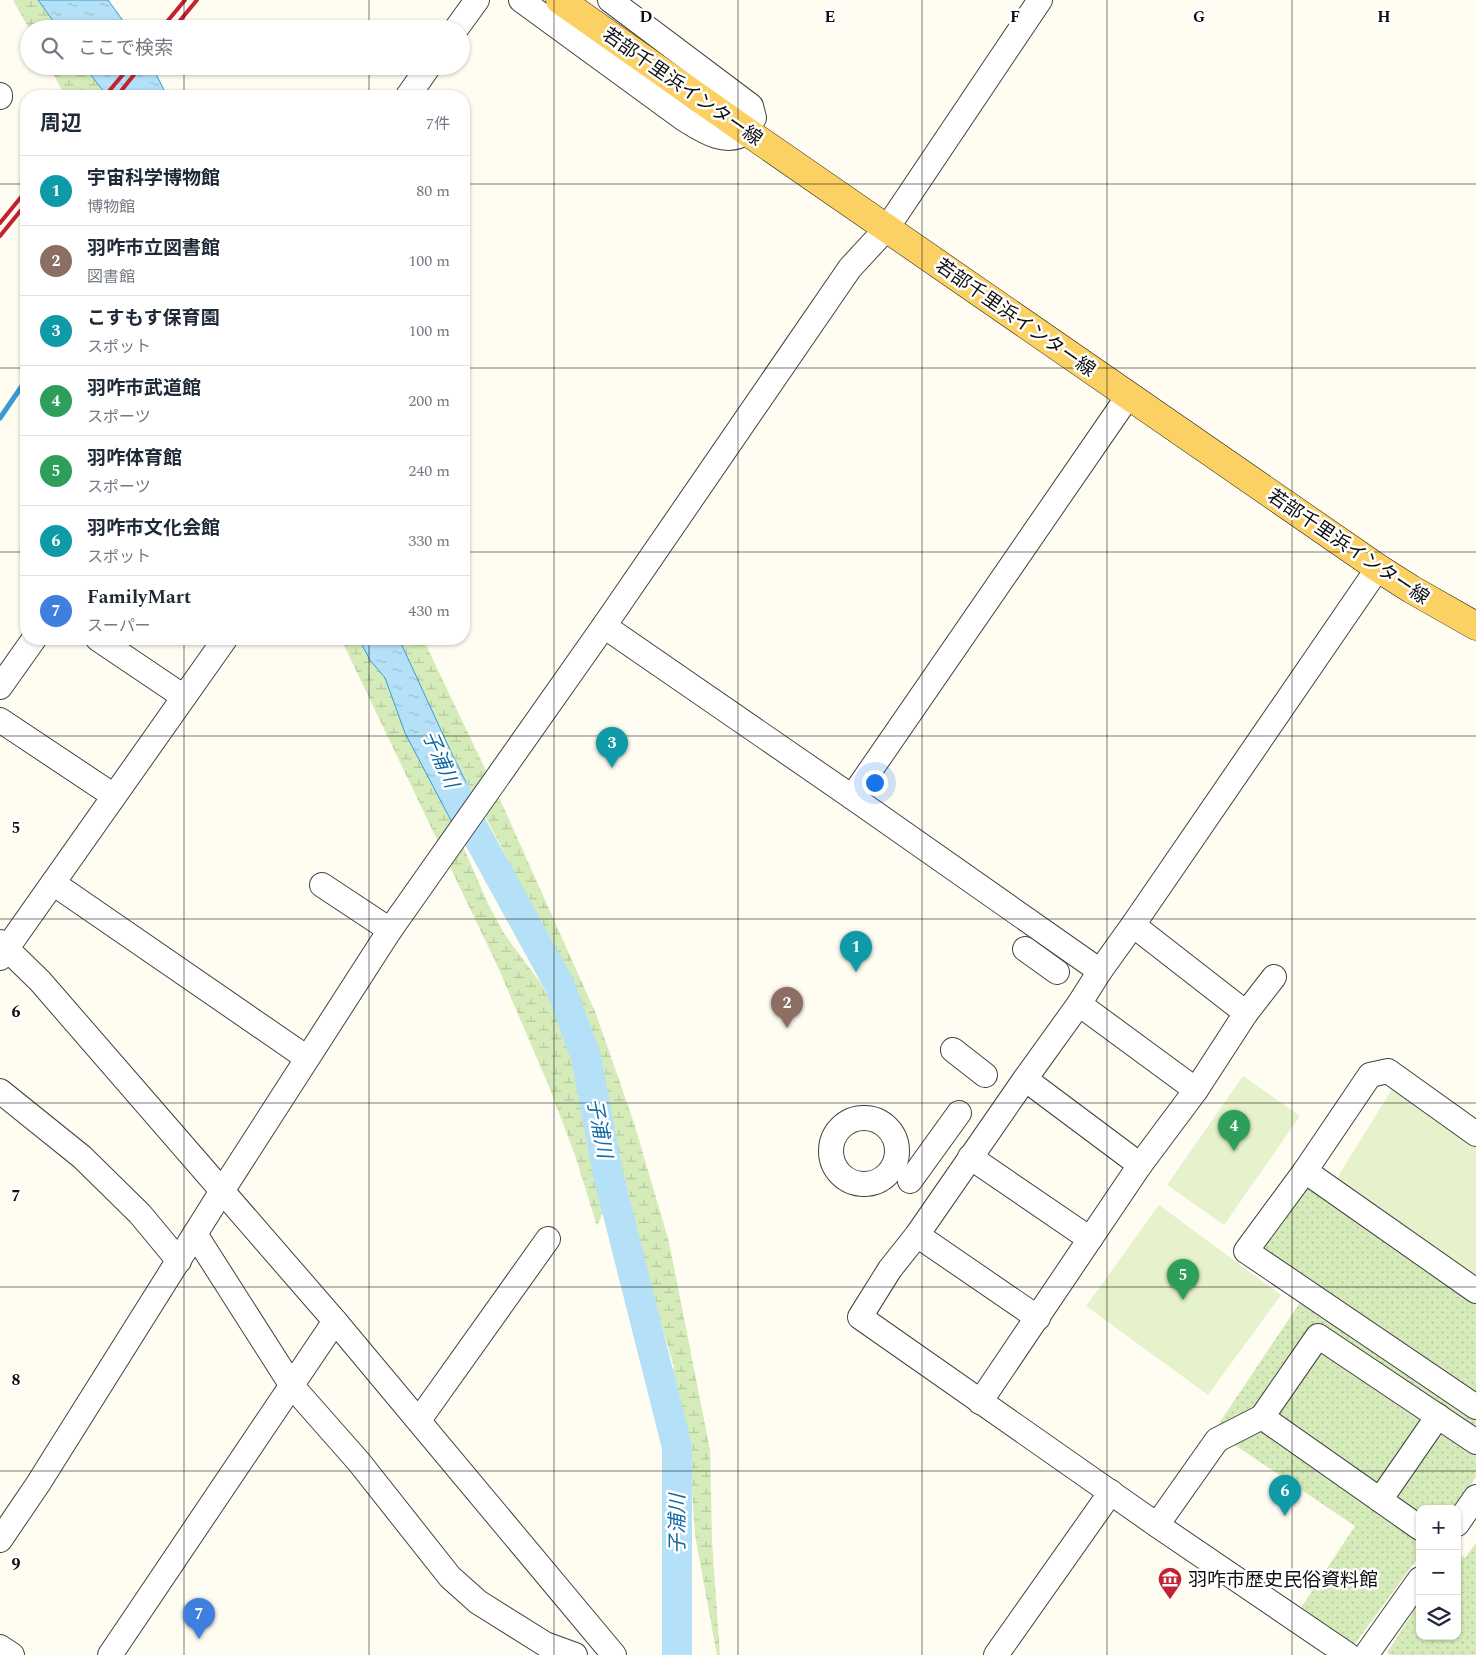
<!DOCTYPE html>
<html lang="ja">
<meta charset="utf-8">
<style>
:root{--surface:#fff;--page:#f6f6f7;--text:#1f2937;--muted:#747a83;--line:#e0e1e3;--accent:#c42230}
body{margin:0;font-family:Spectral,"Noto Sans JP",serif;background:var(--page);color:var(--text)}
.controls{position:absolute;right:15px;bottom:15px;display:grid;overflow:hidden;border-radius:10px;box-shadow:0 1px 4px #0004}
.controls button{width:45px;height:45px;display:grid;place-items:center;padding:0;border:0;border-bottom:1px solid var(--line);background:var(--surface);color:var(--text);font:25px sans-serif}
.you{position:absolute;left:874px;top:782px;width:18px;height:18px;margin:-12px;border:4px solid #fff;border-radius:50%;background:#1a73e8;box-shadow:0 0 0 8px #1a73e833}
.badge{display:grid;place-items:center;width:32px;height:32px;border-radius:50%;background:var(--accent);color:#fff;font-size:16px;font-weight:700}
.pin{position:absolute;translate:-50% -41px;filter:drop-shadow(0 1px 2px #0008)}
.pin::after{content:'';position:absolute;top:26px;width:18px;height:15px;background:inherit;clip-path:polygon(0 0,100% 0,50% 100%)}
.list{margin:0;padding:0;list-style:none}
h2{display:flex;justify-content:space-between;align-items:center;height:65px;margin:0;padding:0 20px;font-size:21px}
h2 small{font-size:16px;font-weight:400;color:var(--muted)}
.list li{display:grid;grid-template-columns:32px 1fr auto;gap:15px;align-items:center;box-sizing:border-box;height:70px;padding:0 20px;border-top:1px solid var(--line)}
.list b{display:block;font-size:19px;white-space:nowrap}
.list p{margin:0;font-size:16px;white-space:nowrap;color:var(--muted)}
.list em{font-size:16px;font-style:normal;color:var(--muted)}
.icon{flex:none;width:28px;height:28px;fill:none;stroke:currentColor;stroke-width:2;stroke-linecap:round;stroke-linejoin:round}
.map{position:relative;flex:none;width:1476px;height:1655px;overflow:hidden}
.search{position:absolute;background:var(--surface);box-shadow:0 1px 4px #0004;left:20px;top:20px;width:450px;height:55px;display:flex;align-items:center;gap:12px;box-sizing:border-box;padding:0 18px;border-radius:28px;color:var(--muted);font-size:19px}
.panel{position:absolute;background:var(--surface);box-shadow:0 1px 4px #0004;left:20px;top:90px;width:450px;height:555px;border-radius:20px}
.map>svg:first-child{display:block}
.grass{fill:url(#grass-dots)}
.wetland{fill:url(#wetland-marsh)}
.pitch{fill:#e6f2cb}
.water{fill:url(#water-ripples);stroke:#389ad2}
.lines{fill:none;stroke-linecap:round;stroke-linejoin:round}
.stream{stroke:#389ad2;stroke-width:5}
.river{stroke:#b4e1f8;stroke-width:30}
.minor-casing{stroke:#424242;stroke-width:26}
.major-casing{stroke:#202020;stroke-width:29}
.minor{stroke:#fff;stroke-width:24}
.major{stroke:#fcd164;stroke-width:28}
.rail{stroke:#c42230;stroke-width:4}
.grid{fill:none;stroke:#0f0f0f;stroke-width:1;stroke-opacity:0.55}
.labels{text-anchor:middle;stroke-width:5;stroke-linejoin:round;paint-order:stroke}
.street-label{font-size:19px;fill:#0f0f0f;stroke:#fff}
.poi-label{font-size:19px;fill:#0f0f0f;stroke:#fff;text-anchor:start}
.water-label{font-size:20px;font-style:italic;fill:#136ba6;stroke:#fff}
.grid-label{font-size:16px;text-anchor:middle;font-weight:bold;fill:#0f0f0f;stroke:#fff;stroke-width:5;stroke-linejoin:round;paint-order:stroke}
</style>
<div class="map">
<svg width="1476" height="1655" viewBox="0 0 1476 1655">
<defs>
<pattern id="grass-dots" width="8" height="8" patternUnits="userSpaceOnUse" patternTransform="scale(1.25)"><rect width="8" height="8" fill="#d5ebb9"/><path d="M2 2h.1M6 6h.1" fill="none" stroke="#b6c89e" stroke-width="1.8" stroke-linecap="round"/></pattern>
<pattern id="wetland-marsh" width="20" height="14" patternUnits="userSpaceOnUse" patternTransform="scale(1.25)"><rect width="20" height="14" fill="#d5ebb9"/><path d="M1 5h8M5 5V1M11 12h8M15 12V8" fill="none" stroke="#b6c89e"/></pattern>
<pattern id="water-ripples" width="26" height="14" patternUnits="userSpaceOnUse" patternTransform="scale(1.25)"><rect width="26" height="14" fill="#b4e1f8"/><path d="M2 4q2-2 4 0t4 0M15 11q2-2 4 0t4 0" fill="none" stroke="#9ac0d3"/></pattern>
</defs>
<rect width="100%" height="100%" fill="#fffcf1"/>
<g class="grass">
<path d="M1310 1181 1476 1295V1397L1264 1248Z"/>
<path d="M1303 1298 1476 1414V1477L1453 1509H1420V1555L1354 1645 1301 1608 1355 1526 1214 1431Z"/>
<path d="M1476 1543V1655H1390L1387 1653 1420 1601V1636H1457V1553L1465 1558Z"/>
</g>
<g class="wetland">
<path d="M13 0H38L59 29H29Z"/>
<path d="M49 66H84L107 96H65Z"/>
<path d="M341 639H359L370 660 385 678 405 733 456 830 489 906 505 935 542 985 561 1022 575 1060 590 1144 603 1212 597 1226 575 1155 548 1084 497 965Z"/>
<path d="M399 639H423L503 806 596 1014 634 1123 669 1242 710 1450 712 1542 720 1655H717L695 1535 689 1443 681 1433 669 1379 674 1367 614 1164 615 1136 608 1122 590 1040 550 947 501 846 452 754Z"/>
</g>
<g class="pitch">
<path d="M1243 1076 1300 1116 1224 1225 1167 1185Z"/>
<path d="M1394 1086 1476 1146V1276L1337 1178Z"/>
<path d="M1159 1205 1281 1295 1208 1395 1086 1306Z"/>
</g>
<g class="water">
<path d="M38 0H108L129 29H59Z"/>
<path d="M84 66H152L167 96H107Z"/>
<path d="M359 639H399L452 754 475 800 456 830 405 733 385 678 370 660Z"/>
</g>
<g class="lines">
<path class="stream" d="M0 418 26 380"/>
<path class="river" d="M456 794 466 815 560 986 586 1057 608 1174 677 1447V1655"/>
<defs>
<g id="minor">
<path d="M521 0 684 119C702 130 726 147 746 132 749 129 751 122 754 118L751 106 610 0"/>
<path d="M456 29 477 0"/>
<path d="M0 95V97"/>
<path d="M408 96 429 66"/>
<path d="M604 626 852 797 1100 971"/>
<path d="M98 639 184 697"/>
<path d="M0 687 34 639"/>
<path d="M0 720 114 796"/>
<path d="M852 797 1129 395"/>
<path d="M53 883 307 1058"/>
<path d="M322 885 390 930"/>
<path d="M1133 925 1246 1013"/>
<path d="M0 942 40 981 335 1321 614 1655"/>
<path d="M1025 949 1057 972"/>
<path d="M0 958 225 639"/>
<path d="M1079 1004 1196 1090"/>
<path d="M953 1050 985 1075"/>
<path d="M1025 1079 1140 1165"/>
<path d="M0 1091 82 1157 140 1214 179 1261"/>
<circle cx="864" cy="1151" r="33"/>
<path d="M1476 1134 1388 1071 1370 1075 1305 1171 1246 1251 1476 1407"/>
<path d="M970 1157 1090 1239"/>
<path d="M1305 1171 1476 1291"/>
<path d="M910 1181 959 1113"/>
<path d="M195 1234 292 1386 359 1462 450 1577 478 1602 545 1644 575 1655"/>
<path d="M917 1235 1038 1318"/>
<path d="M980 1402 1140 1165 1196 1090 1246 1013 1274 977"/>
<path d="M1262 1417 1420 1528"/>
<path d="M419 1420 548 1239"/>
<path d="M1380 1500 1438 1416"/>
<path d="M1457 1524 1476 1497"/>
<path d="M1157 1525 1217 1440 1262 1417 1318 1336 1476 1442"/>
<path d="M0 1540 38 1484 222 1191 390 930 604 626 850 268 887 228 1040 0"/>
<path d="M0 1647 12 1655"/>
<path d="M110 1655 335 1321"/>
<path d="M996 1655 1111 1492"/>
<path d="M1348 1655 1157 1525 860 1317 890 1269 917 1235 1025 1079 1079 1004 1100 971 1133 925 1378 568"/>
<path d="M1366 1655 1420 1579"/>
</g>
<path id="major" d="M560 0 746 131 1378 568 1411 589 1476 626"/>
</defs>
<use href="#minor" class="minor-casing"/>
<use href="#major" class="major-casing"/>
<use href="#minor" class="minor"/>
<use href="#major" class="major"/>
<g class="rail">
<path d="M161 29 185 0"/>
<path d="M173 29 197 0"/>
<path d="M105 96 130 66"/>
<path d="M117 96 141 66"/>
<path d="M0 223 26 191"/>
<path d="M0 236 26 204"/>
</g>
</g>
<path class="grid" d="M184 0V29M369 0V29M554 0V1655M738 0V1655M922 0V1655M1107 0V1655M1292 0V1655M184 66V96M369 66V96M0 184H26M464 184H1476M0 368H26M464 368H1476M0 552H26M464 552H1476M184 639V1655M369 639V1655M0 736H1476M0 919H1476M0 1103H1476M0 1287H1476M0 1471H1476"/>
<defs>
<symbol id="museum-pin" viewBox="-11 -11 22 30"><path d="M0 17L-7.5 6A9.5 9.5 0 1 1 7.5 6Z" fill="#c42230" stroke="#fff"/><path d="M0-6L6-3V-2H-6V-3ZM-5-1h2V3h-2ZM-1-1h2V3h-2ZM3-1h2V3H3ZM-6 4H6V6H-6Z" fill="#fff"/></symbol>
</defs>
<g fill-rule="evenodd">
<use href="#museum-pin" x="1156" y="1565" width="28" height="38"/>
</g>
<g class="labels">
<g class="street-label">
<text transform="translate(683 86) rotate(35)" y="7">若部千里浜インター線</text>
<text transform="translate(1016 317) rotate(35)" y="7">若部千里浜インター線</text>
<text transform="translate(1349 546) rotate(34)" y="7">若部千里浜インター線</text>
</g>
<g class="poi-label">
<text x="1188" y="1586">羽咋市歴史民俗資料館</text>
</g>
<g class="water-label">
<text transform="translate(441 759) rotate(66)" y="7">子浦川</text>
<text transform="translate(600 1128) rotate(79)" y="7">子浦川</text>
<text transform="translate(677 1524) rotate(-90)" y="7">子浦川</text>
</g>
</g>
<g class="grid-label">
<text x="646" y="22">D</text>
<text x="830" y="22">E</text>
<text x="1015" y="22">F</text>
<text x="1199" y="22">G</text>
<text x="1384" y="22">H</text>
<text x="16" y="833">5</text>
<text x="16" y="1017">6</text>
<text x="16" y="1201">7</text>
<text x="16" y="1385">8</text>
<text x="16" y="1569">9</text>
</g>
</svg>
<div class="controls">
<button>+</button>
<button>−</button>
<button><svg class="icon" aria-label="layers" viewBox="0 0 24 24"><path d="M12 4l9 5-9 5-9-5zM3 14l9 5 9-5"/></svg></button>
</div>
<div class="you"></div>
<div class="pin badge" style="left:856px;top:972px;background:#0f9aa8">1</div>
<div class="pin badge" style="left:787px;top:1028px;background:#8d6e63">2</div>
<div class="pin badge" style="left:612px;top:768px;background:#0f9aa8">3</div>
<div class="pin badge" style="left:1234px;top:1151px;background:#2e9e5b">4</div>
<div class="pin badge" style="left:1183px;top:1300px;background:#2e9e5b">5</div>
<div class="pin badge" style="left:1285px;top:1516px;background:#0f9aa8">6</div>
<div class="pin badge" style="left:199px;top:1639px;background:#3f7fe0">7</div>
<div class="search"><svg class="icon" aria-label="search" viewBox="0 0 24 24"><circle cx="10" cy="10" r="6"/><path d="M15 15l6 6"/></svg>ここで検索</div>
<section class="panel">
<h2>周辺<small>7件</small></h2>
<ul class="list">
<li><span class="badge" style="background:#0f9aa8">1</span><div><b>宇宙科学博物館</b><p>博物館</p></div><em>80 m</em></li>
<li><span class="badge" style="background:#8d6e63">2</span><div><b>羽咋市立図書館</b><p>図書館</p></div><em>100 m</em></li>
<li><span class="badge" style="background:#0f9aa8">3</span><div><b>こすもす保育園</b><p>スポット</p></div><em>100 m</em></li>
<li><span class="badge" style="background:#2e9e5b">4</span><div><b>羽咋市武道館</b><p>スポーツ</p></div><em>200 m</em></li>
<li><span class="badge" style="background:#2e9e5b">5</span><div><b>羽咋体育館</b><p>スポーツ</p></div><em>240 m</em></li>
<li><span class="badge" style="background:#0f9aa8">6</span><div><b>羽咋市文化会館</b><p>スポット</p></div><em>330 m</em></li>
<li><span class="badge" style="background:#3f7fe0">7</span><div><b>FamilyMart</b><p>スーパー</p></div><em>430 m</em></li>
</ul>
</section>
</div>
